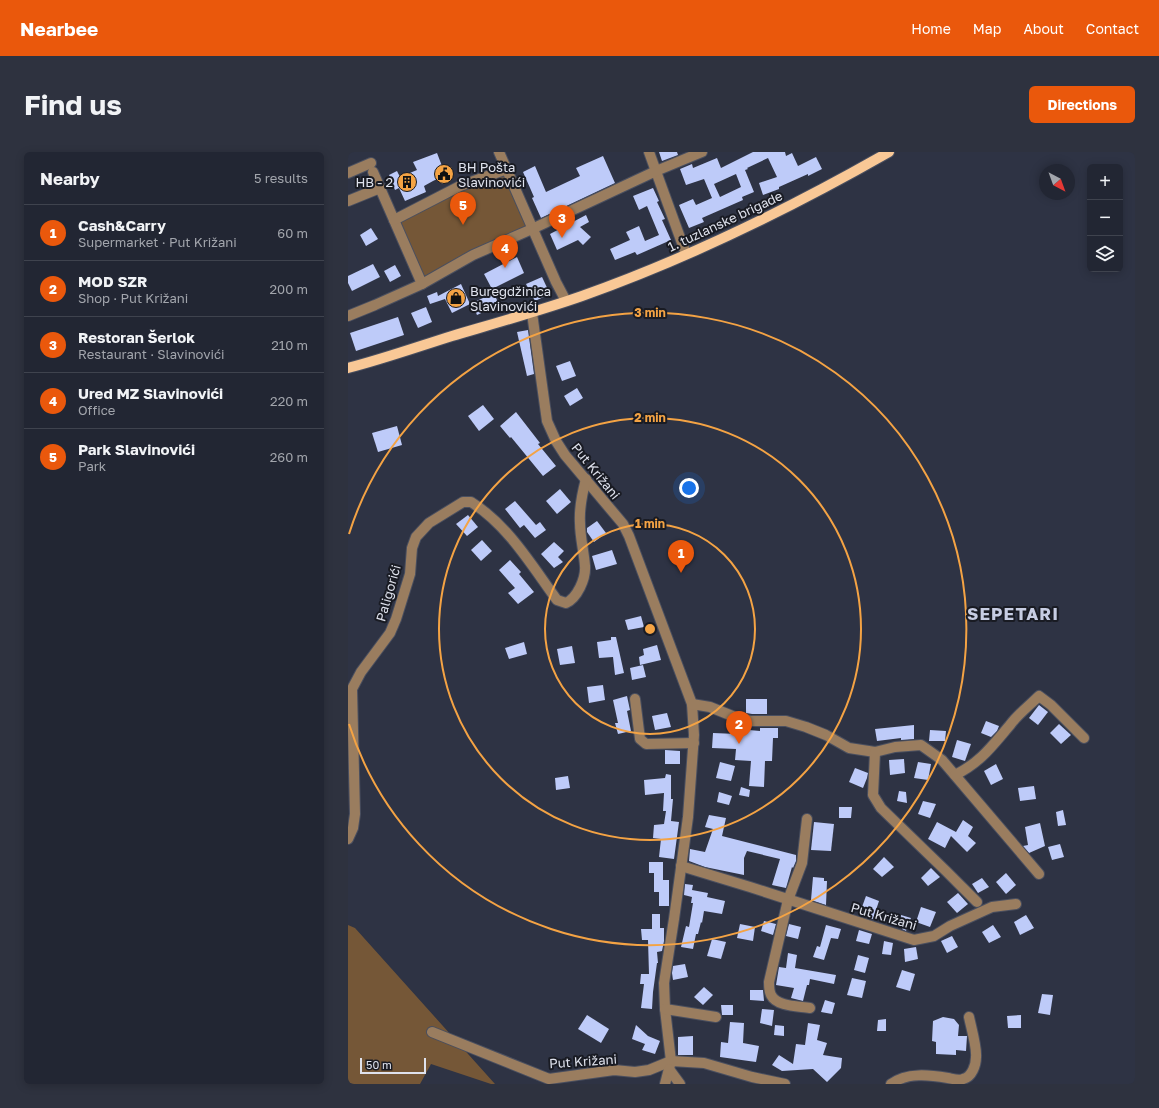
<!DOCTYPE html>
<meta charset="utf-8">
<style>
:root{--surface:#222633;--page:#2e323f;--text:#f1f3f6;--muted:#a2a5ac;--line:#3f434e;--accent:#ea580c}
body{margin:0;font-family:"Golos Text",sans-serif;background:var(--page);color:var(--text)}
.controls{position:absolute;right:12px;top:12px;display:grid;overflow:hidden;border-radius:6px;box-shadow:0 2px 10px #0003}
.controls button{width:36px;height:36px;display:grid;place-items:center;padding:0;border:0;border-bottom:1px solid var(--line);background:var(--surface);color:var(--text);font:20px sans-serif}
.compass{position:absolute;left:691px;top:12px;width:36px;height:36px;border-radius:50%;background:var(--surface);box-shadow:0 2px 10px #0003;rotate:139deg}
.scale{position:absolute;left:12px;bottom:10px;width:66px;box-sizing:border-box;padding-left:4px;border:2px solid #dfe2ed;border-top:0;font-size:11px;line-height:14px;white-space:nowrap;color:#dfe2ed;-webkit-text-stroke:3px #191b23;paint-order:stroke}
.you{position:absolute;left:341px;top:336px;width:14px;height:14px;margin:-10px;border:3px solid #fff;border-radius:50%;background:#1a73e8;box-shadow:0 0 0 6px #1a73e833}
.badge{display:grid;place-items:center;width:26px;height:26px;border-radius:50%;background:var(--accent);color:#fff;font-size:13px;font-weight:700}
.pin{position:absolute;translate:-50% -33px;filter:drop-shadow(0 1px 2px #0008)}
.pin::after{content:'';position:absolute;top:21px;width:14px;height:12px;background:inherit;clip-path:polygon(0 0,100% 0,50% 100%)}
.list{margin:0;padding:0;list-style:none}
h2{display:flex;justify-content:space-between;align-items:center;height:52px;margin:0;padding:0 16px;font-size:17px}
h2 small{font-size:13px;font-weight:400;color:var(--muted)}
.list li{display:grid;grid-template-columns:26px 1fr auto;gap:12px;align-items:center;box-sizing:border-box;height:56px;padding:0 16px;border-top:1px solid var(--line)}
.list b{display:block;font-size:15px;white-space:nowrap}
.list p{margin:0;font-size:13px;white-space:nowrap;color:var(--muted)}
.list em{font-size:13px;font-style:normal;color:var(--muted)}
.icon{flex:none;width:22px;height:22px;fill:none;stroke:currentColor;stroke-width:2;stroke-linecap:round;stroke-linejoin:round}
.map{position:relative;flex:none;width:787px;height:932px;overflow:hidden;border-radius:6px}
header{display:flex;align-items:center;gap:24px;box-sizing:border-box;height:56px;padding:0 20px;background:var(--accent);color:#fff}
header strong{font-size:19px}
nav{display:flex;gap:22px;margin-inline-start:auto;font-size:14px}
.intro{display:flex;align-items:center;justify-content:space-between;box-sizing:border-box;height:96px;padding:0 24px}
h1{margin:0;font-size:28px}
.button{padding:10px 18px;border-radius:6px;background:var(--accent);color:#fff;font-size:14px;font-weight:700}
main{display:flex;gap:24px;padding:0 24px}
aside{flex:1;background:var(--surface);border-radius:6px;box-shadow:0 2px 10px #0003}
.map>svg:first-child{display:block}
.green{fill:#755737}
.building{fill:#becbf9;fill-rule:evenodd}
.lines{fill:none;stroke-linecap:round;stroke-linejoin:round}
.minor-casing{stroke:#4a4f5f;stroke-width:12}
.major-casing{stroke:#4a4f5f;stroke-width:12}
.minor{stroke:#9a7d5f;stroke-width:10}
.major{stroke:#f9c896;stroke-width:10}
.ring{fill:none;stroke:#f4a344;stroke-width:2}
.labels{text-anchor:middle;stroke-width:4;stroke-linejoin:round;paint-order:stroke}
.poi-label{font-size:13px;fill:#dfe2ed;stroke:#191b23;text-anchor:start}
.street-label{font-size:13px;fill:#dfe2ed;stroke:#191b23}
.district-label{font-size:17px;font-weight:bold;letter-spacing:1px;fill:#c7cde3;stroke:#191b23}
.centre{fill:#f4a344;stroke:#191b23;stroke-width:2}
.ring-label{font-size:12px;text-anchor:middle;font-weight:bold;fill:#f4a344;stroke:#191b23;stroke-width:4;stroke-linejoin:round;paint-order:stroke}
</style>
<header>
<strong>Nearbee</strong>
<nav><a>Home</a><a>Map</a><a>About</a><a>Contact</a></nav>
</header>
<div class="intro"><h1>Find us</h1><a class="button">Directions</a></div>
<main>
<aside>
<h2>Nearby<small>5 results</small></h2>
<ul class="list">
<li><span class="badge">1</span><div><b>Cash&amp;Carry</b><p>Supermarket · Put Križani</p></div><em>60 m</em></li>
<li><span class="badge">2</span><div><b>MOD SZR</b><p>Shop · Put Križani</p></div><em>200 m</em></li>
<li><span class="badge">3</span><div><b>Restoran Šerlok</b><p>Restaurant · Slavinovići</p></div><em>210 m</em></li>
<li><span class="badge">4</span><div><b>Ured MZ Slavinovići</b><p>Office</p></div><em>220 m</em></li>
<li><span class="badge">5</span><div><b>Park Slavinovići</b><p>Park</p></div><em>260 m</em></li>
</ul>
</aside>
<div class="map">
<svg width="787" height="932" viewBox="0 0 787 932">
<rect width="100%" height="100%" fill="#2e3344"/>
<g class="green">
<path d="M159 17 184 77 74 132 46 68Z"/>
<path d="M0 773 7 776 147 932H143L83 912 72 932H0Z"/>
</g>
<g class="building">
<path d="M311 0H329L330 3 314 9Z"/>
<path d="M405 0H437L438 4 444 1 450 14 468 5 474 17 460 24V22L431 35V37L415 43 411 31 429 25 420 6 399 16 400 17 397 18 406 40 394 45 395 48 354 66 356 70 341 76 331 53 345 47 348 53 364 46 356 27 338 33 332 17 344 12 345 16 369 6 373 16ZM388 22 393 35 372 45 366 32Z"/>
<path d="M89 1 94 14 97 13 103 28 94 32 91 26 85 29 76 34 78 40 57 49 51 36 47 38 41 23 49 19 52 25 69 18 65 10Z"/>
<path d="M255 4 267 31 193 66 184 46 186 45 175 20 187 14 198 40 232 24 228 16Z"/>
<path d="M305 36 311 49 309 50 317 67 314 68 323 88 289 103 287 100 267 108 262 97 282 88 278 80 291 74 297 89 311 83 299 54 291 58 285 44Z"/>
<path d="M238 63 241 70 232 75 243 85 235 93 230 88 209 98 202 82Z"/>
<path d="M23 76 30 87 18 94 12 83Z"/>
<path d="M169 105 176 121 144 137 136 122Z"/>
<path d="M25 112 32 125 4 139 0 131V124Z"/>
<path d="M47 113 53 124 42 130 36 119Z"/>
<path d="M194 125 202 142 187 149 178 132Z"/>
<path d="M113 132 122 152 104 161 97 147 82 152 79 144 89 140 90 144Z"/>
<path d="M146 141 151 153 129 163 124 151Z"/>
<path d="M78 155 84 170 70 176 63 161Z"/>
<path d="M50 165 56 183 8 199 2 181Z"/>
<path d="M180 178 186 222 179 224 169 180Z"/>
<path d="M222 209 228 224 214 229 208 214Z"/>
<path d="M229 236 235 246 222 254 216 244Z"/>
<path d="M135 253 146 267 131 279 120 264Z"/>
<path d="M168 260 192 291 190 292 208 314 195 324 163 285 162 286 152 274Z"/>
<path d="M49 274 54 293 30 300 24 281Z"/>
<path d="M212 337 223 350 209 362 198 349Z"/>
<path d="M167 349 188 373 192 370 198 378 187 386 176 373 172 376 157 357Z"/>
<path d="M120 363 130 375 119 384 108 372Z"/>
<path d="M249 369 258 381 246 390 239 380V376Z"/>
<path d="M134 388 144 399 133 409 123 398Z"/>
<path d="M206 390 216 399 210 405 215 410 206 416 193 402Z"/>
<path d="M264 398 269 412 248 418 244 404Z"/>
<path d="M162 408 173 420 171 422 186 440 170 452 160 441 167 436 151 418Z"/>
<path d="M293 464 296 475 280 478 277 468Z"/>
<path d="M263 485H268L276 521 267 523 265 505 251 506 249 490 263 488Z"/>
<path d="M176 490 179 502 161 507 157 496Z"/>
<path d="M309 493 313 508 292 513 291 505 296 503 295 497Z"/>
<path d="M224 494 227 511 212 513 209 497Z"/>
<path d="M295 513 298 525 284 528 282 516Z"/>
<path d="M255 533 257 548 241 551 239 535Z"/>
<path d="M279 544 282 558 279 559 283 579 270 582 267 571H270L265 548Z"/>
<path d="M398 547H419V562H404L398 561Z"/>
<path d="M691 553 700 560 690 573 681 566Z"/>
<path d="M319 561 323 575 307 578 304 564Z"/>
<path d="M638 569 651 574 649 579 643 585 633 581Z"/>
<path d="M711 572 723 583 713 592 702 581Z"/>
<path d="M566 573V587L553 588V586L529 589 527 577Z"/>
<path d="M412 576H430V586H425L424 609H417L416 635 401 634 403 609 387 608 388 597 364 596 365 581 389 582 390 577 412 579Z"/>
<path d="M582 578 598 579 597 589H581Z"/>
<path d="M609 588 623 592 617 609 604 605Z"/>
<path d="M317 598 332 599V612H317Z"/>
<path d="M556 607 557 621 542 623 541 608Z"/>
<path d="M372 610 387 614 383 629 368 626Z"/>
<path d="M570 610 583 612 580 628 566 626Z"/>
<path d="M648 612 655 627 643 633 636 619Z"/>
<path d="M507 616 520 621 519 626 515 636 501 630Z"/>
<path d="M318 622 323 623V647H325L323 669 331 670 326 707 311 705 313 687 305 686 306 673 316 672 318 659H315L316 641 297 643 296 628 317 626Z"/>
<path d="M220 624 222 636 208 638 207 626Z"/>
<path d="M686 634 688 647 672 649 670 636Z"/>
<path d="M393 635 402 638 401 645 391 643Z"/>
<path d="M551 639 558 640 559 651 549 649Z"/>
<path d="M371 640 384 644 381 653 369 650Z"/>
<path d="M575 649 588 652 582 666 570 662Z"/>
<path d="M491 655H504L503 666H491Z"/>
<path d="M715 658 718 673 710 674 708 660Z"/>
<path d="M361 663 378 666 374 684 448 703V709L445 716 444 715 438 736 424 733 432 707 399 699 396 706V723L357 715 341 709 342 697 357 700 365 677 357 675Z"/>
<path d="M615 668 625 675 620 684 628 691 619 700 603 684 597 696 580 687 589 670 608 680Z"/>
<path d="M466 670 486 672 483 699 463 698Z"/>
<path d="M692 671 697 694 681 701 675 694 680 693 677 675Z"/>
<path d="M712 692 716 705 704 708 700 695Z"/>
<path d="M536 705 546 715 534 725 525 717Z"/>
<path d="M301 710H315V728H321V754H311V740H306V721H301Z"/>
<path d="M583 716 592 725 580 734 573 726Z"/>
<path d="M658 721 668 733 658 742 648 730Z"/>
<path d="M465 725 476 726V729H479L478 753 463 748Z"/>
<path d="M634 726 641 735 630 741 624 732Z"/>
<path d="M337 732 345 733 344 738 360 741 359 745 377 749 374 762 356 759 354 771 353 770 350 782H348L345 797 333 795 338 774 341 775 345 751H343L344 745 336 743Z"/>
<path d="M610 741 620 752 609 761 599 750Z"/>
<path d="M518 744 531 749 525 767 511 763Z"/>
<path d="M573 755 588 760 582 775 568 770Z"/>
<path d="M304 762H312V776H316V789L314 799 309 800 310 811H309L305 840 304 857 293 856 296 832H292L293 822H301L300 788H294L293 777H304Z"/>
<path d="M553 763 563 766 558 779 554 777Z"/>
<path d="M678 763 686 776 672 783 666 770Z"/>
<path d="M416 769 428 772 425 783 413 779Z"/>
<path d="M392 772 407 775 405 789 389 786Z"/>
<path d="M441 772 453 775 450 787 438 784Z"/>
<path d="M478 773 493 777 490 787 483 786 476 808 465 805 469 794 472 795Z"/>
<path d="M645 773 653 785 641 791 634 780Z"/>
<path d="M511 778 524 782 521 792 508 789Z"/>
<path d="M604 784 610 795 599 801 593 789Z"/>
<path d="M364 787 378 790 373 807 359 804Z"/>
<path d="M536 789 545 791 543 803 534 802Z"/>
<path d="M568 795 570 807 557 810 556 797Z"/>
<path d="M440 801 449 803 447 816 488 823 486 832 462 827 461 833H459L455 849 443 846 446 836 428 833 431 815 438 816Z"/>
<path d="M510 803 521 806 517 821 506 818Z"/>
<path d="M337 812 340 825 325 828 324 821 325 814Z"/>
<path d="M554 818 567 822 562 839 548 835Z"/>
<path d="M504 826 518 829 514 846 499 843Z"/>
<path d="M356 835 365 843 355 853 346 845Z"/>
<path d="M402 838H415L416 849 402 848Z"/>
<path d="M694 842 705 843 702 863 690 861Z"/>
<path d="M477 848 487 851 484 862 473 860Z"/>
<path d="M373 853H385V863H374Z"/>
<path d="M414 857 426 858 424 874 412 871Z"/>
<path d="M239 863 261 877 253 891 230 877Z"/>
<path d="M673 863V876H660L659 864Z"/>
<path d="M595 865 606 867 611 873 610 884H619L618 899 608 898V903L588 902V890L584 889 585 869Z"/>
<path d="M538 867V879H529L530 868Z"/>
<path d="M382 870 396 871 395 891 411 894 408 910 372 905 373 890 380 891Z"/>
<path d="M460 871 472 873 469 888 479 891 475 903 494 906 493 916 479 930 465 917 434 919 424 913 431 903 445 912 448 892 457 893Z"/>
<path d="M288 873 300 884 312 889 307 902 294 898 297 892 284 887Z"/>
<path d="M427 873 436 874V884L426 883Z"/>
<path d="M345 884V903H330V885Z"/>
</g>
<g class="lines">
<defs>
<g id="minor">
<path d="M151 0 208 130 218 149"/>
<path d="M301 0 338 102"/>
<path d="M25 20 32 36"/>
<path d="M0 21 23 11"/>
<path d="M0 49 32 36 74 132"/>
<path d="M46 68 112 34 159 17"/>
<path d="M184 161 199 269 208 289 217 303 275 372 281 384 344 552 346 583 340 665 326 767 316 831 317 857 323 909 317 932"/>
<path d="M0 164 27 153 74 132 125 103 184 77 308 19 354 0"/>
<path d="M287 547 292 587 298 592 346 591"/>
<path d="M344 552 362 555 387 565 403 569H438L458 575 478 583 501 596 527 600 547 595 573 593 594 608 691 722"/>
<path d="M527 600 525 643 533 656 598 719 629 750"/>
<path d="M607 623C633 610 644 594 662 573 670 562 682 553 691 544L703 553 736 586"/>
<path d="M459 667 454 711 440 748 421 830C421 834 421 839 423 843 429 855 451 854 462 856"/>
<path d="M0 687 5 676 7 662 4 537 13 520 42 481 48 467 62 422 64 396 68 385 81 371 115 350H123C160 373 184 414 209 448L218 451C229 446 238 427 237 414 236 400 232 385 232 371 231 356 234 342 238 327"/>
<path d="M333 714 402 735 566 788 586 784 602 774 644 755 668 752"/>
<path d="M317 857 368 865"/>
<path d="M84 880 201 927 266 918 287 920 301 918 323 909 356 911 404 925 437 932"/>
<path d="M321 917 332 932"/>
<path d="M543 932C559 920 582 923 600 926 605 927 611 929 615 927 624 925 628 913 628 905 629 895 623 875 621 865"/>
</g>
<path id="major" d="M0 216C35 207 69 195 104 184 148 171 191 159 234 144 341 106 443 56 541 0"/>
</defs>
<use href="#minor" class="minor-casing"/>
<use href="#major" class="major-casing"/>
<use href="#minor" class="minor"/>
<use href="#major" class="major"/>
</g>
<g class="ring">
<circle cx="302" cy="477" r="105"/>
<circle cx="302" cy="477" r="211"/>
<path d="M1 382A316 316 0 1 1 1 572"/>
</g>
<defs>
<symbol id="civic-disc" viewBox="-11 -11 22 22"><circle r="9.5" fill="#f4a344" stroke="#191b23"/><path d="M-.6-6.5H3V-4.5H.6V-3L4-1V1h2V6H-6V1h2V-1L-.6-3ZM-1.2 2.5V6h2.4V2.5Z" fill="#111"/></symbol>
<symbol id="building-disc" viewBox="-11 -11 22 22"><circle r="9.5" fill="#f4a344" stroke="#191b23"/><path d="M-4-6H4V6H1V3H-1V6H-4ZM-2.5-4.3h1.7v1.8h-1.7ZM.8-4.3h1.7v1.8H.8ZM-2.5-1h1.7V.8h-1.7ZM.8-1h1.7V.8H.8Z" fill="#111"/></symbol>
<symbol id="shop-disc" viewBox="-11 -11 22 22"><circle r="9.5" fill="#f4a344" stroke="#191b23"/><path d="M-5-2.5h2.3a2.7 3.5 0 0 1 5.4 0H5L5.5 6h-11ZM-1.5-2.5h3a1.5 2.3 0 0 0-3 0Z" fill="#111"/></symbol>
</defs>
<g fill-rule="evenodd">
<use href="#civic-disc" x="85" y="11" width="22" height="22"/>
<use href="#building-disc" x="48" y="19" width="22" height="22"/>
<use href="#shop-disc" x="97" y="135" width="22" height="22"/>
</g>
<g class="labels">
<g class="poi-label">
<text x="110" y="20">BH Pošta<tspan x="110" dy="15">Slavinovići</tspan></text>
<text x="45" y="35" text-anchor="end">HB - 2</text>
<text x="122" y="144">Buregdžinica<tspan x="122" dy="15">Slavinovići</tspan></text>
</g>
<g class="street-label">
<text transform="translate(377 69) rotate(-25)" y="5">1. tuzlanske brigade</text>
<text transform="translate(248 319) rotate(51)" y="5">Put Križani</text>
<text transform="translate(40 441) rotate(-74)" y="5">Paligorići</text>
<text transform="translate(536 764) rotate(16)" y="5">Put Križani</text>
<text transform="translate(235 909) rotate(-4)" y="5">Put Križani</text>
</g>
<g class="district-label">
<text x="665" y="468">SEPETARI</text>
</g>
</g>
<circle cx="302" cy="477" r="6" class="centre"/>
<g class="ring-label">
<text x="302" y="165">3 min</text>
<text x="302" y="270">2 min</text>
<text x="302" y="376">1 min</text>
</g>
</svg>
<div class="controls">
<button>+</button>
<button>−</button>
<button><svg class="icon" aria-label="layers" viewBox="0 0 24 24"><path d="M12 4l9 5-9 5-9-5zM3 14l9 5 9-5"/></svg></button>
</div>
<svg class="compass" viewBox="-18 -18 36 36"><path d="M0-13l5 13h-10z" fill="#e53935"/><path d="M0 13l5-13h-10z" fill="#a2a5ac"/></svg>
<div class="scale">50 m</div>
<div class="you"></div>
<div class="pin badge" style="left:333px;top:421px">1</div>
<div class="pin badge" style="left:391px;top:592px">2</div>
<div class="pin badge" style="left:214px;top:86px">3</div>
<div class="pin badge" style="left:157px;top:116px">4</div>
<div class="pin badge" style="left:115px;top:73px">5</div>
</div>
</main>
